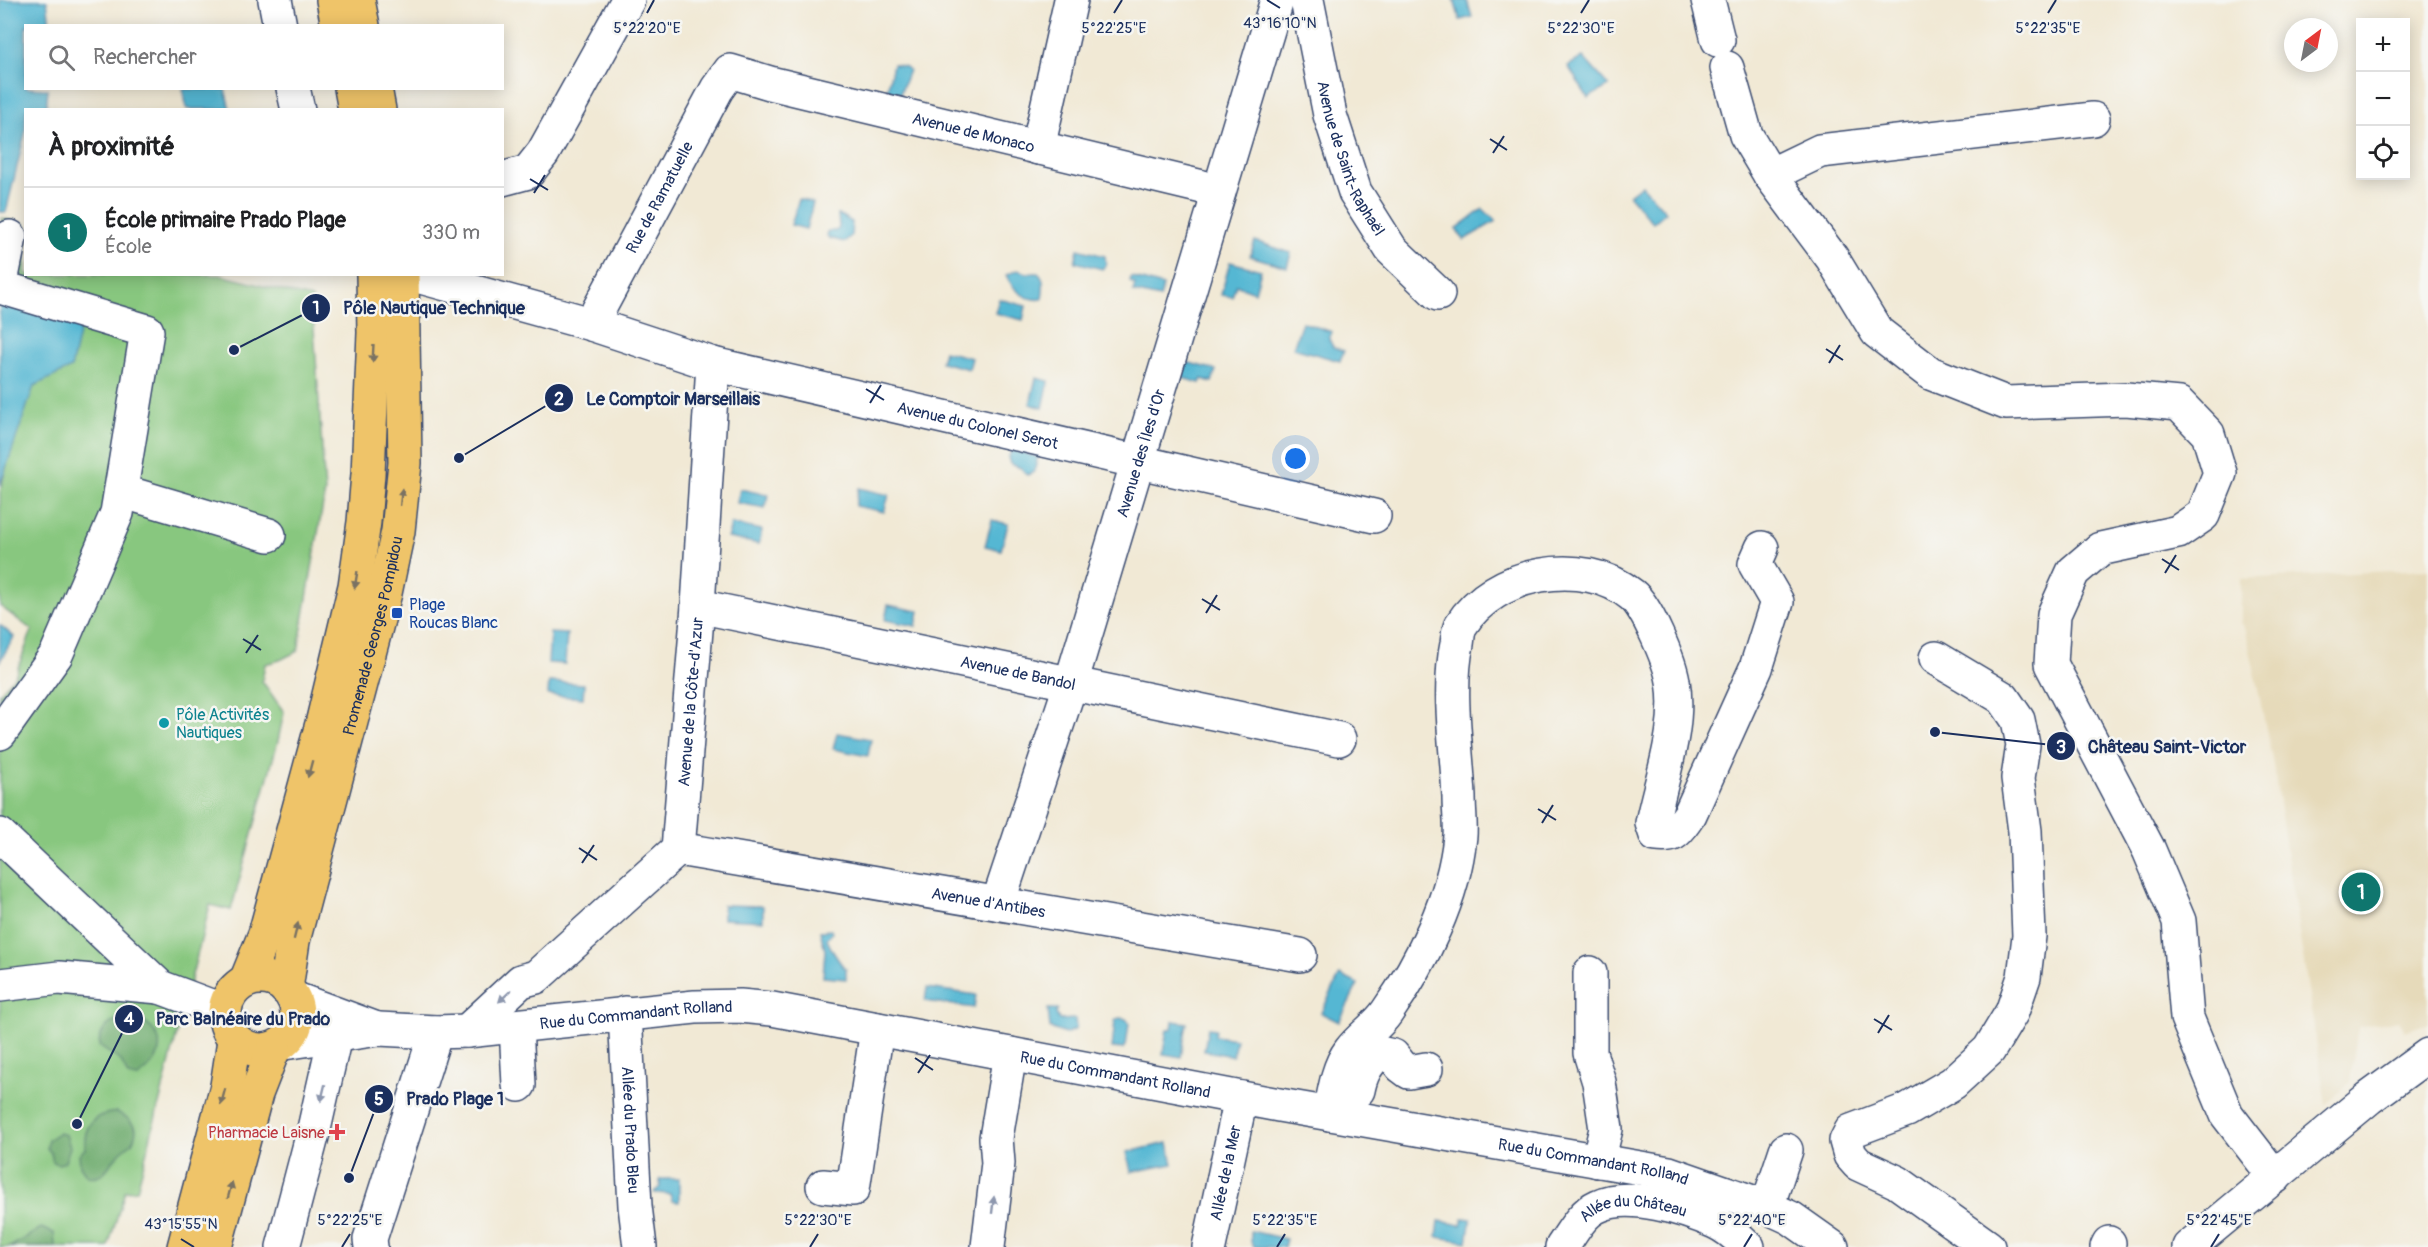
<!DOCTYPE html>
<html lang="fr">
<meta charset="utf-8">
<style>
:root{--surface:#fff;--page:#f2f2f2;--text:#202124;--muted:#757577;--line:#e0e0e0;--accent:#0f766e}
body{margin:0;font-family:Pangolin,sans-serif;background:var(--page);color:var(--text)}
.controls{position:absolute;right:18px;top:18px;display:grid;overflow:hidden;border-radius:0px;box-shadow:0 3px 15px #0003}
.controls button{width:54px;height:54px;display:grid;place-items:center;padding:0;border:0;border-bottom:2px solid var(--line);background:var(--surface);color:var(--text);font:30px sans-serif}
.compass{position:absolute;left:2284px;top:18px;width:54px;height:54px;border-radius:50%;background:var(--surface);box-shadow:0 3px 15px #0003;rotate:32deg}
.you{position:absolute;left:1296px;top:459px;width:21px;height:21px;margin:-15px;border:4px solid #fff;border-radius:50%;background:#1a73e8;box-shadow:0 0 0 9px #1a73e833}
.badge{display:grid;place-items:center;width:39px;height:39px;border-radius:50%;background:var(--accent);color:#fff;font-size:20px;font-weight:700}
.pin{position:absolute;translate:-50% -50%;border:3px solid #fff;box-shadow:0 2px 6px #0006}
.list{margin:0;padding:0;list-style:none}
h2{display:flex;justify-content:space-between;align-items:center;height:78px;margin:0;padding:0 24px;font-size:26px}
h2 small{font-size:20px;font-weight:400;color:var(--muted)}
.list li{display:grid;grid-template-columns:39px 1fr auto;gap:18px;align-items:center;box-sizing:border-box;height:90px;padding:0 24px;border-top:2px solid var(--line)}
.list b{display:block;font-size:22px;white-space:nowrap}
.list p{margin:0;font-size:20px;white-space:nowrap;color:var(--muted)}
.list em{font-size:20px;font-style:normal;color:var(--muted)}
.icon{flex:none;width:33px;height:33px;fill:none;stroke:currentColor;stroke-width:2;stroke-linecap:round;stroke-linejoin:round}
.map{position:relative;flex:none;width:2428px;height:1247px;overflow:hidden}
.search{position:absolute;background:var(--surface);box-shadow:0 3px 15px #0003;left:24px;top:24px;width:480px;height:66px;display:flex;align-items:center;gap:15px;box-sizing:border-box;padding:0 21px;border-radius:0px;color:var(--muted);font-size:22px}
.panel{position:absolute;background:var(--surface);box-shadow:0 3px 15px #0003;left:24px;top:108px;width:480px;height:168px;border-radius:0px}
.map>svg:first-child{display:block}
.built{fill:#e6daba}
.green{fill:#88c77f;stroke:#527b6e;stroke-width:1.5}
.forest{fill:#6eac6e;stroke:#446e66;stroke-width:1.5}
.water{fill:#55b7d3;stroke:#387398;stroke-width:1.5}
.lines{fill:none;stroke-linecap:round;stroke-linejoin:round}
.minor-casing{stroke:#3b4b70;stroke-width:36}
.major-casing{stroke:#3b4b70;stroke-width:36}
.minor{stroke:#fff;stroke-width:33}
.major{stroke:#efc469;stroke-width:33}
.oneway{fill:#7a7263}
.oneway2{fill:#8d97ae}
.ticks{fill:none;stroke:#1b2f5e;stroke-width:2}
.transit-dot{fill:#1a4fb4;stroke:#f6f6f2;stroke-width:2}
.culture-dot{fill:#0f9aa8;stroke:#f6f6f2;stroke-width:2}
.health-dot{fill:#e0444e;stroke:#f6f6f2;stroke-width:2}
.labels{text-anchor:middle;stroke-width:5;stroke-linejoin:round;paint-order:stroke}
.street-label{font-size:16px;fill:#1b2f5e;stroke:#f6f6f2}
.transit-label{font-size:16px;fill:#164399;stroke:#f6f6f2;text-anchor:start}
.culture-label{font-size:16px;fill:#0d838f;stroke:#f6f6f2;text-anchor:start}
.health-label{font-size:16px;fill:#be3a42;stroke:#f6f6f2;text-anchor:end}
.ticks-label{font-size:15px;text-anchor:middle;fill:#1b2f5e;stroke:#f6f6f2;stroke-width:5;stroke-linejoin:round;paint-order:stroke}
.leader{fill:none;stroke:#1b2f5e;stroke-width:2}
.callout-dot{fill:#1b2f5e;stroke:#f6f6f2;stroke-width:2}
.mark-label{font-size:18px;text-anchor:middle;font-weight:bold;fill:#fff}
.callout-label{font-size:18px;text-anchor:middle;font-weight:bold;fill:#1b2f5e;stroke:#f6f6f2;stroke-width:5;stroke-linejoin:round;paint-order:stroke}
</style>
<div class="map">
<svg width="2428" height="1247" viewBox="0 0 2428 1247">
<rect width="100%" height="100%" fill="#f6f6f2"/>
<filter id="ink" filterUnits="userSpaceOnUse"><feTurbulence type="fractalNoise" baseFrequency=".0167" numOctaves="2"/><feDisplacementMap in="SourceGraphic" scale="12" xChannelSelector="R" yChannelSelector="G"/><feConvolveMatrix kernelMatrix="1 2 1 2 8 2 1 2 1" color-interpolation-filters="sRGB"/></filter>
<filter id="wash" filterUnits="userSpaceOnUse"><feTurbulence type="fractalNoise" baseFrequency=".008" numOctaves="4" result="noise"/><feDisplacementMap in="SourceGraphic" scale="24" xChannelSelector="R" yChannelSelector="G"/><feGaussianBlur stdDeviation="1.35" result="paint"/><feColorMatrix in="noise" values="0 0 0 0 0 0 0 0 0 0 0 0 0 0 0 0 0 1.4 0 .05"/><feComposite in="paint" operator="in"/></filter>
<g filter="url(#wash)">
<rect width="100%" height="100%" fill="#f1e9d5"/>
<path class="built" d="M2428 569V1023L2404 1031 2399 1020 2358 1027 2350 1082 2326 1105 2273 764 2246 630 2241 622V579Z"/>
<path class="green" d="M2 218 25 224 26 274 220 275 312 298 325 492 298 651 280 660 265 664 262 681 284 712 278 741 231 910 210 905 137 1190 125 1191 108 1247H0V693L15 676 32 630 0 606V492L45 308 0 298Z"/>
<g class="forest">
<path d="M126 1017C144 1018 165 1033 158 1054 155 1064 145 1072 137 1078L128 1076 121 1061 99 1046C99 1029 111 1020 126 1017Z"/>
<path d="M117 1112 129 1119 136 1129C134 1148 127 1144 117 1156 107 1167 105 1179 87 1176L80 1166 79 1154 85 1149C83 1124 94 1114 117 1112Z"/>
<path d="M58 1133 66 1135 70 1147 65 1162 59 1164 53 1162 51 1153 47 1148 48 1140Z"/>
<path d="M41 1228 54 1233 55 1247H10Z"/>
</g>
<g class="water">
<path d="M0 0H47L50 25 26 26V88L48 89 46 109 26 110 25 134 6 212H0Z"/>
<path d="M1454 0H1467L1472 17 1460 20Z"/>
<path d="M1583 57 1609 86 1588 98 1568 66Z"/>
<path d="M893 64 906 67 909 70 900 94 887 91Z"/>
<path d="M183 89H225L230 109H187Z"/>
<path d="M1642 185 1666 212 1653 223 1629 195Z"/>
<path d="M799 199 813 203 806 229 791 225Z"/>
<path d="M1483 209 1496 221 1464 240 1456 229Z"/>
<path d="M838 214 852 222 851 236 844 242 829 238 826 234 828 231H836L839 228Z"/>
<path d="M1255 241 1291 253 1287 267 1250 256Z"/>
<path d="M1078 249 1105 256 1106 265 1102 269 1075 262Z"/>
<path d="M1230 262 1261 270 1255 292 1236 285 1232 297 1221 295Z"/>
<path d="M1017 270 1027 273H1038C1046 280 1043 289 1042 299 1025 302 1012 288 1006 275Z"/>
<path d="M1131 277 1163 286 1160 298 1133 292 1135 284 1130 282Z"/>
<path d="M999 299 1026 306 1023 320 995 313Z"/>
<path d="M0 304 81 325 71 368 34 386 0 485Z"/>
<path d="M1302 322 1332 332 1329 339 1333 347 1344 351 1340 361 1293 348Z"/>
<path d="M944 351 972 358 969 369 941 362Z"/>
<path d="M1186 362 1216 370 1212 382 1202 379 1200 383 1182 378Z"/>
<path d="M1036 378 1049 381 1043 408 1030 404Z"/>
<path d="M1012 450 1038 457 1034 472 1027 475 1021 468 1010 464 1008 457Z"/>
<path d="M859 488 889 495 884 512 855 506Z"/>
<path d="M740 489 768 495 765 508 737 503Z"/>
<path d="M992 520 1008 524 1001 550 985 546Z"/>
<path d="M731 524 762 530 759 544 728 538Z"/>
<path d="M888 605 919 611 916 626 885 620Z"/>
<path d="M0 625 14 637 0 661Z"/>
<path d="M550 633 567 634 565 664 548 663Z"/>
<path d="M549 682 584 684 583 698 548 695Z"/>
<path d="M837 733 871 739 868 756 833 749Z"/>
<path d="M723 905 763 906V921L723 919Z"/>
<path d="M831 930 832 933 827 939C829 946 840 964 846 969V979L823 977 825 950 820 931Z"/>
<path d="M1340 975 1358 984 1339 1022 1321 1013Z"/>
<path d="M927 988 976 995 974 1008 925 1001Z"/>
<path d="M1048 1009H1058L1056 1013 1059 1020 1075 1019 1076 1029 1065 1034 1050 1028Z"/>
<path d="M1119 1018 1126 1019 1129 1023 1126 1046 1123 1049 1112 1048 1115 1021Z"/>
<path d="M1173 1021 1187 1023 1181 1057 1163 1054 1167 1029H1172Z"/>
<path d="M1208 1028 1216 1029 1215 1036 1236 1039 1233 1056 1204 1051Z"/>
<path d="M1168 1143 1173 1164 1131 1172 1127 1152Z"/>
<path d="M660 1179H679V1202L672 1201 670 1194 655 1193 654 1192 660 1187Z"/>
<path d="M1463 1218 1471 1219 1467 1242 1437 1237 1439 1221 1461 1225Z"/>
<path d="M1251 1231 1286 1239 1284 1247H1255L1251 1242Z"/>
</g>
</g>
<g filter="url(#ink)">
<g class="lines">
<defs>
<g id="minor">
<path d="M275 0 280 26"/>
<path id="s1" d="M1307 0 1330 115 1355 192 1391 249 1438 294"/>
<path d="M1708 0 1718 40"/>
<path d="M1727 68 1746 135 1770 175 1832 258 1877 332 1930 373 2006 403 2126 399 2179 404 2208 434 2220 473 2203 515 2178 532 2100 549 2073 572 2054 614 2051 664 2149 850 2179 921 2187 1018 2227 1115 2275 1177"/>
<path d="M293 88 298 110"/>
<path d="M1038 148 1071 0"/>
<path d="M1770 175 1820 151 2093 119"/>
<path d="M502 179 528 172 543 153 628 0"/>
<path id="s2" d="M410 274 591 324 713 364 1374 516"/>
<path id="s3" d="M591 324 717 89 730 71 770 83 1219 191"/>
<path d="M121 491 269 535"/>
<path id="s4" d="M698 606 1339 739"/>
<path d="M1936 658 2003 698 2018 720 2023 745 2018 778 2025 831 2029 936 2024 977 2012 1012 1989 1050 1953 1083 1907 1110 1851 1131 1846 1141 1850 1155 1858 1164 1897 1182 1988 1247"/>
<path d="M0 733 56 655 117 513 147 331 0 287 10 237"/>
<path d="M0 835 160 987 224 1011"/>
<path id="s5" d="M678 849 1300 955"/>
<path id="s6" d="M998 903 1071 683 1277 0"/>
<path d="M1590 973V1053L1599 1082 1606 1129 1598 1161"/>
<path d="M0 985 59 978 160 987"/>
<path d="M293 998 374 1028"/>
<path id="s7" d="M625 1013 635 1206 640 1247"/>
<path d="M516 1026 519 1085"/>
<path id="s8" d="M467 1031 521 981 536 977 678 849 698 606 713 364"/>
<path id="s9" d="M284 1043 379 1029 436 1032 467 1031 695 1007 740 1006 772 1009 1279 1105 1669 1173 1767 1207 1791 1218 1832 1247"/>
<path d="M1358 1090C1361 1075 1366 1064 1379 1053L1393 1056 1401 1066 1409 1072 1426 1069"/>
<path d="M1330 1114C1334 1094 1337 1068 1350 1051 1361 1036 1377 1027 1387 1012 1422 962 1454 898 1460 836 1461 824 1459 810 1459 797 1457 749 1447 691 1457 644 1458 638 1458 630 1461 625 1494 572 1583 555 1632 595 1647 607 1670 662 1673 681 1681 726 1661 779 1652 823L1656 835C1677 838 1678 830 1690 814L1756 668 1777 602 1755 564 1762 548"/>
<path d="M823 1186 853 1189 877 1029"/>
<path d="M1767 1207 1786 1150"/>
<path d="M283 1247 314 1129 335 1036"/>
<path d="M371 1247 370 1239 436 1032"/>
<path d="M988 1247 998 1163 996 1138 1010 1054"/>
<path id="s10" d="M1209 1247 1241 1098"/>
<path id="s11" d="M1562 1247C1572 1233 1582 1213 1598 1206 1629 1191 1686 1209 1715 1222 1726 1227 1739 1238 1748 1247"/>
<path d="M2107 1247 2109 1243"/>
<path d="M2189 1247 2369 1098 2428 1055"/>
</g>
<g id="major">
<path d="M333 0 338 26"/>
<path d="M358 0 363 26"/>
<path d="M351 88 355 110"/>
<path d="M375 88 379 110"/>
<circle cx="261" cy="1014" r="36"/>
<path d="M246 981 265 934 323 720 355 586 364 522 368 474 374 333 373 274"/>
<path id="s12" d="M286 989 293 941 385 593 398 531 405 463 402 274"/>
<path d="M184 1247 227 1086 234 1040"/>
<path d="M215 1247 256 1094 274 1048"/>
</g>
</defs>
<use href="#minor" class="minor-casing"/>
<use href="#major" class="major-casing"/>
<use href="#minor" class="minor"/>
<use href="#major" class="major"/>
</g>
<defs><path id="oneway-solid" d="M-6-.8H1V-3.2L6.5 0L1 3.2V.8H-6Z" transform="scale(1.5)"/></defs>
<g class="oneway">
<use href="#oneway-solid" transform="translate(373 354) rotate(93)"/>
<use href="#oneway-solid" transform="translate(401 497) rotate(-84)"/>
<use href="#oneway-solid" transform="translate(356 580) rotate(99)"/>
<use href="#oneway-solid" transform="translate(310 769) rotate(105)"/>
<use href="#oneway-solid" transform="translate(296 931) rotate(-76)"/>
<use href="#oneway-solid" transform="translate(223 1097) rotate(105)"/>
<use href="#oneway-solid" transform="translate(230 1190) rotate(-75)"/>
</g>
<g class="oneway2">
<use href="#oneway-solid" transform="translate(505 996) rotate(137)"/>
<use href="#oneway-solid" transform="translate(323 1093) rotate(104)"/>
<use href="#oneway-solid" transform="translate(993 1205) rotate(-83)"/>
</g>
</g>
<path class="ticks" d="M1267 0 1280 8M647 13 654 0M1114 13 1122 0M1581 13 1589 0M2048 13 2056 0M1490 139 1507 150M1493 153 1504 136M530 179 548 190M534 193 545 175M1826 349 1843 360M1829 363 1840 345M866 389 884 400M870 403 881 385M2162 559 2179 570M2165 573 2176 555M1202 599 1220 610M1206 613 1217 595M243 639 261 650M246 653 258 635M1538 809 1556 820M1542 823 1553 805M579 848 597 860M582 863 594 845M1874 1019 1892 1030M1878 1033 1889 1015M915 1058 933 1070M918 1073 930 1055M181 1239 194 1247M342 1247 350 1234M810 1247 818 1234M1277 1247 1285 1234M1744 1247 1752 1234M2211 1247 2219 1234"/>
<rect class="transit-dot" x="391" y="607" width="12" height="12" rx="3"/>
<circle class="culture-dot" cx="164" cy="723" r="6"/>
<path class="health-dot" d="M334 1123h6v6h6v6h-6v6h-6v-6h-6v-6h6z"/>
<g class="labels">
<g class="street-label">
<text dy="6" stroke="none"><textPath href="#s3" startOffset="540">Avenue de Monaco</textPath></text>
<text dy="6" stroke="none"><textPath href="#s1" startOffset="165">Avenue de Saint-Raphaël</textPath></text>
<text dy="6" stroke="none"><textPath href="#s3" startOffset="144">Rue de Ramatuelle</textPath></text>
<text dy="6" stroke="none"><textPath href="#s2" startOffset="588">Avenue du Colonel Serot</textPath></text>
<text dy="6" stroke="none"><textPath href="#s6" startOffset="472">Avenue des Îles d'Or</textPath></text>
<text dy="6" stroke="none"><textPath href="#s12" startOffset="364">Promenade Georges Pompidou</textPath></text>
<text dy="6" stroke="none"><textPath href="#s4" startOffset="327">Avenue de Bandol</textPath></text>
<text dy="6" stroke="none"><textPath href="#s8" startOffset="428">Avenue de la Côte-d'Azur</textPath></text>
<text dy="6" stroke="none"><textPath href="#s5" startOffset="315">Avenue d'Antibes</textPath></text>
<text dy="6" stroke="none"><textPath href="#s9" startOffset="354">Rue du Commandant Rolland</textPath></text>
<text dy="6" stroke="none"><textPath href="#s9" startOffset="840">Rue du Commandant Rolland</textPath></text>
<text dy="6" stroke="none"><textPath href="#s7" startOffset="117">Allée du Prado Bleu</textPath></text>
<text dy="6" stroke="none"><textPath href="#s9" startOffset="1326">Rue du Commandant Rolland</textPath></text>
<text dy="6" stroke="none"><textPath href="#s10" startOffset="76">Allée de la Mer</textPath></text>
<text dy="6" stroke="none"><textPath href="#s11" startOffset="90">Allée du Château</textPath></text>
</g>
<g class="transit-label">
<text x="409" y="610">Plage<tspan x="409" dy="18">Roucas Blanc</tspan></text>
</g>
<g class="culture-label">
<text x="176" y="720">Pôle Activités<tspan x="176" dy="18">Nautiques</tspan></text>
</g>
<g class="health-label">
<text x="325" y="1138">Pharmacie Laisne</text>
</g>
</g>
<g class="ticks-label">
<text x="1280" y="28">43°16'10"N</text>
<text x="647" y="33">5°22'20"E</text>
<text x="1114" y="33">5°22'25"E</text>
<text x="1581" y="33">5°22'30"E</text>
<text x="2048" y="33">5°22'35"E</text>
<text x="350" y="1225">5°22'25"E</text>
<text x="818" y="1225">5°22'30"E</text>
<text x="1285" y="1225">5°22'35"E</text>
<text x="1752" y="1225">5°22'40"E</text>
<text x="2219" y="1225">5°22'45"E</text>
<text x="181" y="1229">43°15'55"N</text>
</g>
<path class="leader" d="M234 350L316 308M459 458L559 398M1935 732L2061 746M77 1124L129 1019M349 1178L379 1099"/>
<g class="callout-dot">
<circle cx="234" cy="350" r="6"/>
<circle cx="459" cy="458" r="6"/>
<circle cx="1935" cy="732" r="6"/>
<circle cx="77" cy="1124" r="6"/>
<circle cx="349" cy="1178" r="6"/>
<circle cx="316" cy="308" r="15"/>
<circle cx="559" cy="398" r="15"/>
<circle cx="2061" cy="746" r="15"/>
<circle cx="129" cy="1019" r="15"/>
<circle cx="379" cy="1099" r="15"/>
</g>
<g class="mark-label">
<text x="316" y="314">1</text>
<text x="559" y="405">2</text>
<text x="2061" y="753">3</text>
<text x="129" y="1025">4</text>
<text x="379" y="1105">5</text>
</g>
<g class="callout-label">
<text x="434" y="314">Pôle Nautique Technique</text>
<text x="673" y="405">Le Comptoir Marseillais</text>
<text x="2167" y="753">Château Saint-Victor</text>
<text x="243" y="1025">Parc Balnéaire du Prado</text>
<text x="455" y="1105">Prado Plage 1</text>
</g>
</svg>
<div class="controls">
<button>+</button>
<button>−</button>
<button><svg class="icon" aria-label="locate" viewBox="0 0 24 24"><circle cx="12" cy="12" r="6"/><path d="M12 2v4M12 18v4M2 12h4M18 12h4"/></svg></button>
</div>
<svg class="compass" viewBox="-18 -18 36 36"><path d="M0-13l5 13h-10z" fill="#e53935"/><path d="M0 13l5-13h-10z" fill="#757577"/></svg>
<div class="you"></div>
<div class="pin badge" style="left:2361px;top:892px">1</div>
<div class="search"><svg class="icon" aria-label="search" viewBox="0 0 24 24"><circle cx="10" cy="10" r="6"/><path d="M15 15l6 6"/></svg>Rechercher</div>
<section class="panel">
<h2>À proximité<small></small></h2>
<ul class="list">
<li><span class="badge">1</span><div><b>École primaire Prado Plage</b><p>École</p></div><em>330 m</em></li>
</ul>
</section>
</div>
